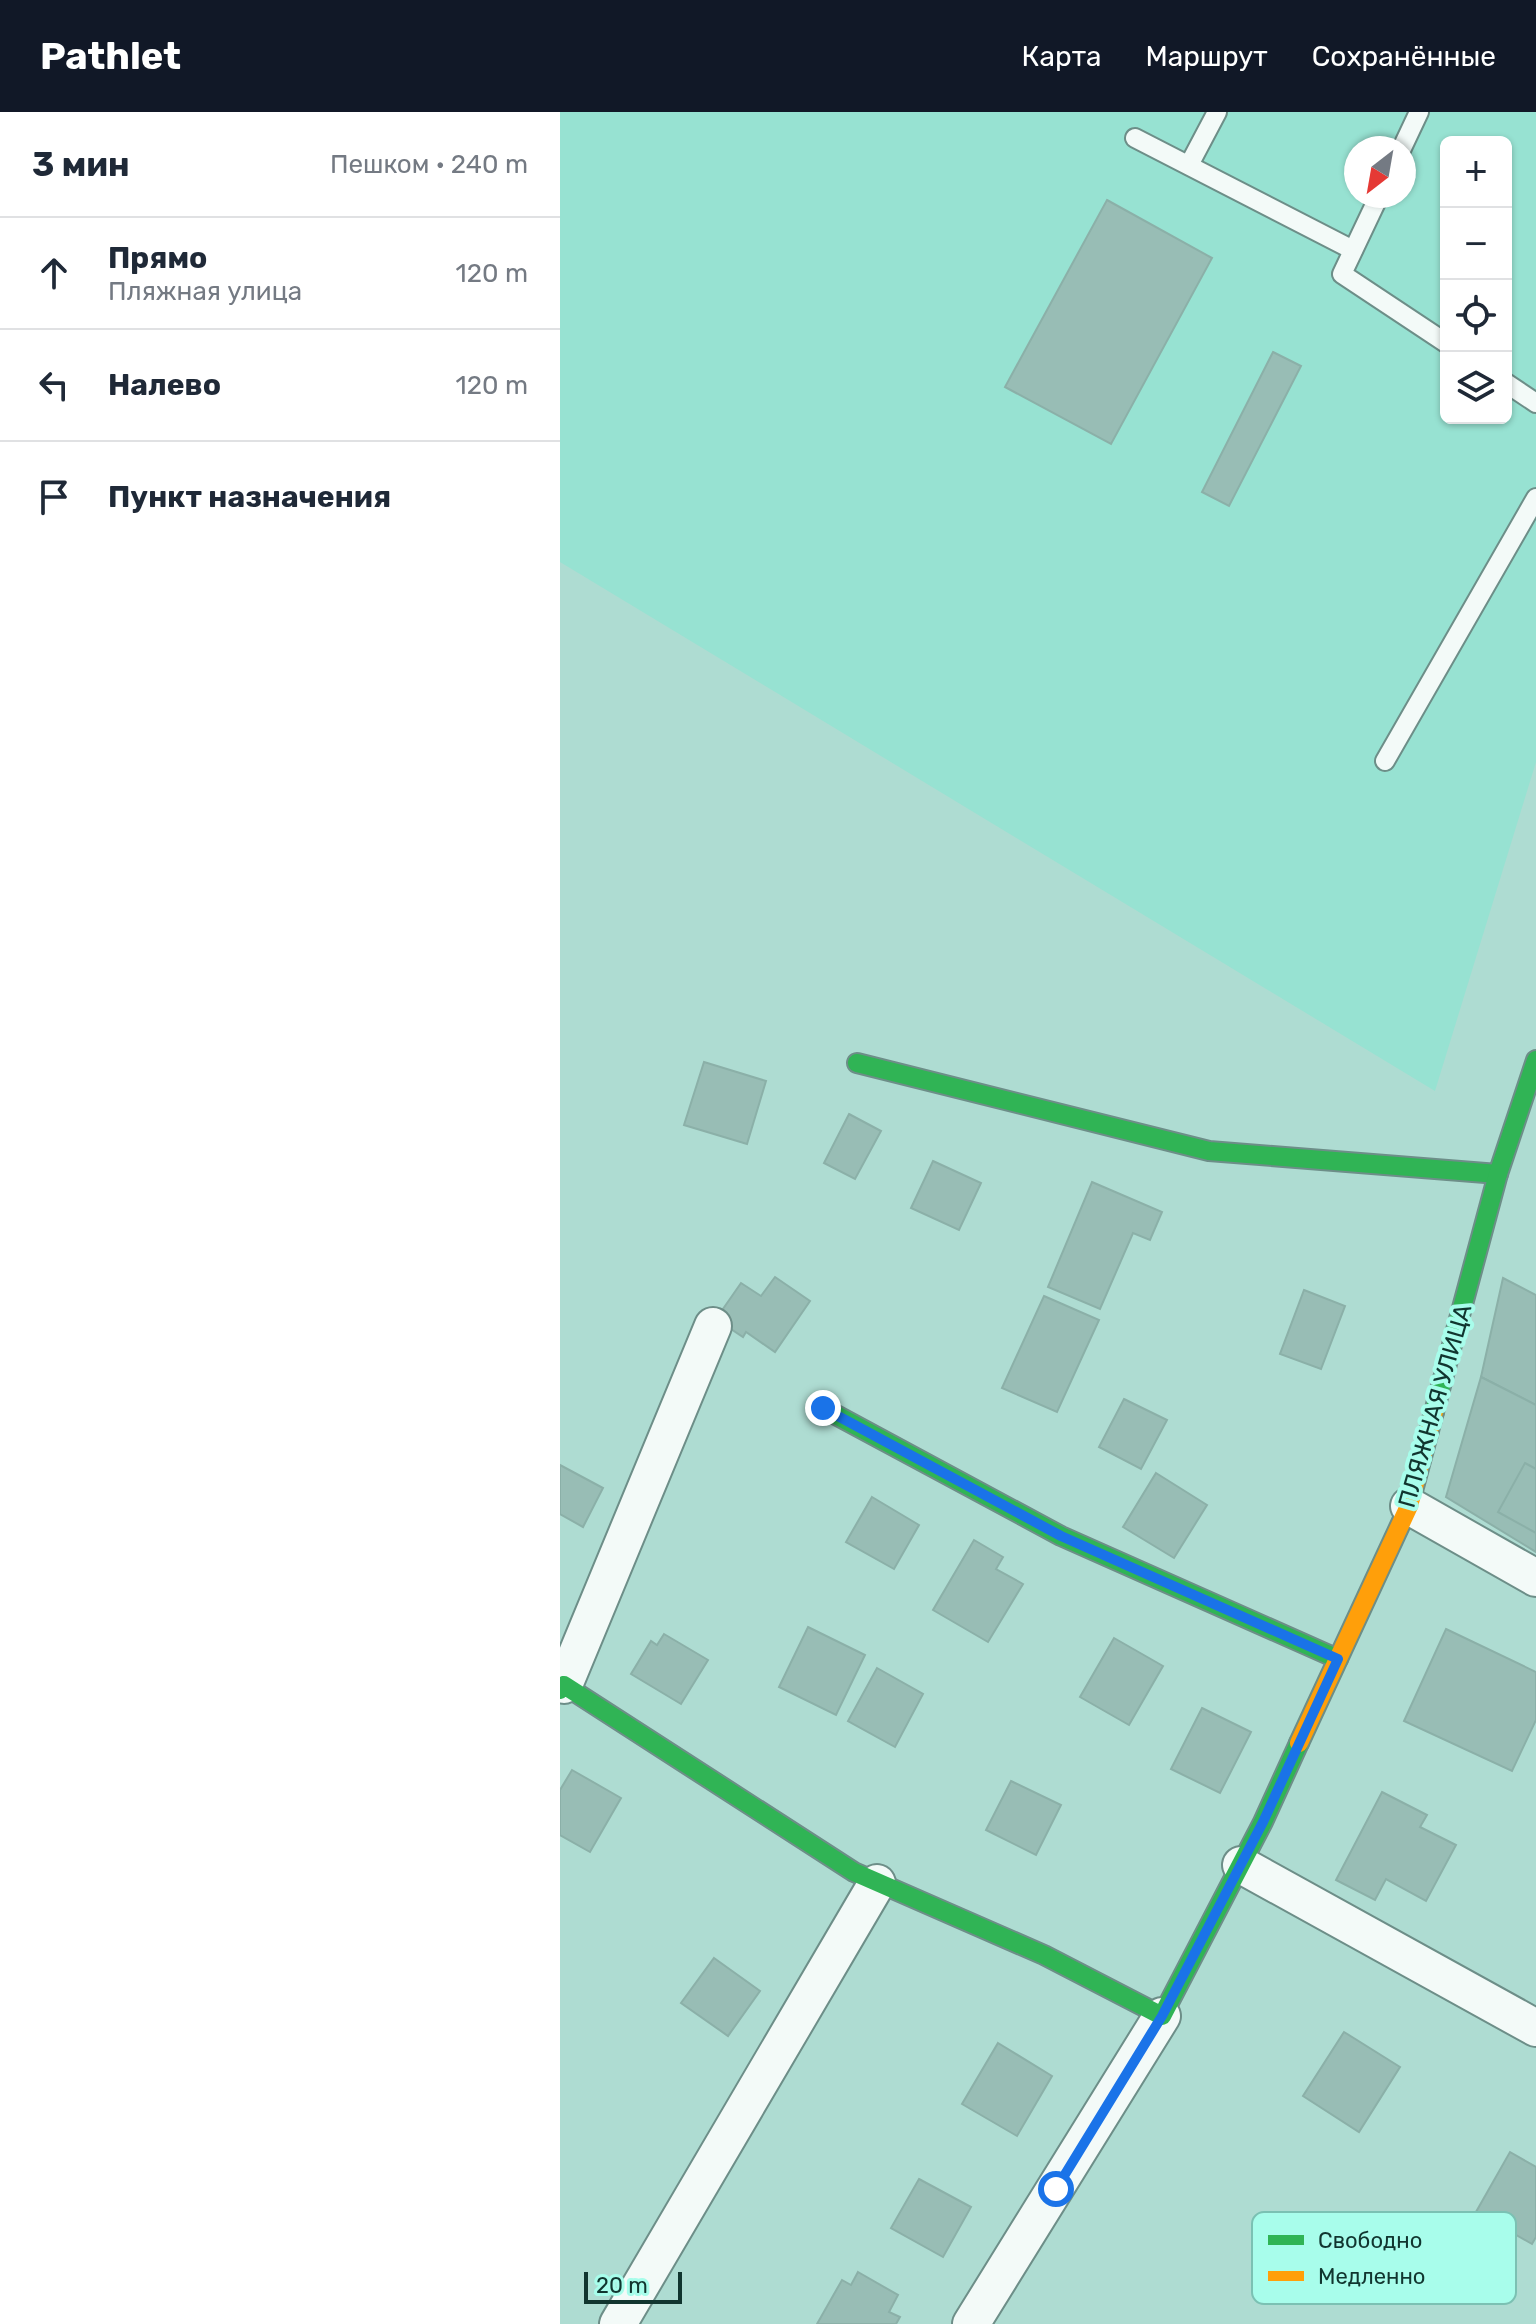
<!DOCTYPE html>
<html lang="ru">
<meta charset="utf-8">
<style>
:root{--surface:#fff;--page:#f6f6f7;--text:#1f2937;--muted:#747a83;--line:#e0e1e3;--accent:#111827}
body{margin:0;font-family:Rubik,sans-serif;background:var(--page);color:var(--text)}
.controls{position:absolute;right:24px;top:24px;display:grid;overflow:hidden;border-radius:12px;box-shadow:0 2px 6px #0004}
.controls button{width:72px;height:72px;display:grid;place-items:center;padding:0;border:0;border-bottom:2px solid var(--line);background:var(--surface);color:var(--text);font:40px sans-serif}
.compass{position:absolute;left:784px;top:24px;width:72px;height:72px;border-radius:50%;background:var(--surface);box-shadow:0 2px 6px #0004;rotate:211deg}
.scale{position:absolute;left:24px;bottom:20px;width:98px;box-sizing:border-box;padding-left:8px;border:4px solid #11352f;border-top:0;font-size:22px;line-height:28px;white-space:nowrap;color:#11352f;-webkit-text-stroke:6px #a8fdeb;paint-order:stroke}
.stop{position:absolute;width:24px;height:24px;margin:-18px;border:6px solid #1a73e8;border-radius:50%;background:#fff}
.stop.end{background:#1a73e8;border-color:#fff;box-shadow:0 2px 8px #0008}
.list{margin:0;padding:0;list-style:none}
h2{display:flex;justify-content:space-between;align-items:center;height:104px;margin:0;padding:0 32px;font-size:34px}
h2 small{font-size:26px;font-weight:400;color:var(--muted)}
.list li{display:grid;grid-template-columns:52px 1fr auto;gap:24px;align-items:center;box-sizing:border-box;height:112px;padding:0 32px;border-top:2px solid var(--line)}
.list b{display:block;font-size:30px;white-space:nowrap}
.list p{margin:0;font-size:26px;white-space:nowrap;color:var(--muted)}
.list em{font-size:26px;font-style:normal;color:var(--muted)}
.icon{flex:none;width:44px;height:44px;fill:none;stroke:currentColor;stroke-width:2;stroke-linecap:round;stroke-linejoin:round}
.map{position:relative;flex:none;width:976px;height:2212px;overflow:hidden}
header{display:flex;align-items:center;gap:48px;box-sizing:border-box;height:112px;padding:0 40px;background:var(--accent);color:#fff}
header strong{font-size:38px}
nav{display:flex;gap:44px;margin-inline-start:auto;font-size:28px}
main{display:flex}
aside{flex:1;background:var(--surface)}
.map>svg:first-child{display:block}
.built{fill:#97e2d2;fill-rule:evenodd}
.building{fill:#98bdb5;stroke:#8bb0a8;stroke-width:2}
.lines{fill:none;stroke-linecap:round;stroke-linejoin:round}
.lane-casing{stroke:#6d8e88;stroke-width:22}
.street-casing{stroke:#6d8e88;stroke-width:40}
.fast-casing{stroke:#6d8e88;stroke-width:22}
.slow-casing{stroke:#6d8e88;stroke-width:22}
.lane{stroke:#f3faf8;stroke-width:18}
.street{stroke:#f3faf8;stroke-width:36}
.fast{stroke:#30b455;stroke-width:18}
.slow{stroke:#ff9f0a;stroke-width:18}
.route{stroke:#1a73e8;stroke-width:10}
.labels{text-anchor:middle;stroke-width:8;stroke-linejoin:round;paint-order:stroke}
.street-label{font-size:24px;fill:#11352f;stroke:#a8fdeb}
.key{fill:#a8fdeb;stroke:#7bc1b3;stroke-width:2}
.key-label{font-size:22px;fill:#11352f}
</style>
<header>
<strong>Pathlet</strong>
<nav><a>Карта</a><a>Маршрут</a><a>Сохранённые</a></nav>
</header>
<main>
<aside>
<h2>3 мин<small>Пешком · 240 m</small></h2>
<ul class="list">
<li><svg class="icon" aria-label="ahead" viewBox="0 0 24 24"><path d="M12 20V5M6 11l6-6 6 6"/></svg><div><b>Прямо</b><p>Пляжная улица</p></div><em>120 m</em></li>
<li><svg class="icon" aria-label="left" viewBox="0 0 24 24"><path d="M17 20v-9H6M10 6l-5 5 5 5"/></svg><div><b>Налево</b></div><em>120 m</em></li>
<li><svg class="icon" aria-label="arrive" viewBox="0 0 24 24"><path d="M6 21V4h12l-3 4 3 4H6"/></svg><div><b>Пункт назначения</b></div></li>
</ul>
</aside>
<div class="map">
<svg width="976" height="2212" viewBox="0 0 976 2212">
<rect width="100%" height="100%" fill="#aedcd2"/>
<path class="built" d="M0 0H976V650L875 979 0 450ZM886 30H946V306H886ZM796 36H844V84H796Z"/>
<g class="building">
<path d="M547 88 652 146 551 332 445 275Z"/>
<path d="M713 240 741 254 669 394 642 380Z"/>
<path d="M144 950 206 969 187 1032 124 1013Z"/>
<path d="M289 1002 321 1019 295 1067 264 1051Z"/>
<path d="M373 1049 421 1071 399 1118 351 1096Z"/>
<path d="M532 1070 602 1100 590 1128 573 1121 540 1197 488 1175Z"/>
<path d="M215 1165 250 1189 215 1240 186 1220 183 1225 156 1207 181 1171 201 1184Z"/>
<path d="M943 1166 976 1183V1293L921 1265Z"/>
<path d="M744 1178 785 1194 761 1257 720 1242Z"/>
<path d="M484 1184 539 1208 497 1300 442 1276Z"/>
<path d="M921 1265 976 1293V1440L886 1385Z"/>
<path d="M564 1287 607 1308 581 1357 539 1335Z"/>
<path d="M965 1351 976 1357V1421L938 1400Z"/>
<path d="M0 1353 43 1376 23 1415 0 1402Z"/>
<path d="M596 1361 647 1393 614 1446 563 1415Z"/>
<path d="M312 1385 359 1413 334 1457 286 1430Z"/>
<path d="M414 1428 443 1445 436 1457 463 1472 428 1530 373 1498Z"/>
<path d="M248 1515 305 1543 276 1603 219 1575Z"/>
<path d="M886 1517 976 1560V1608L952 1659 844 1609Z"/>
<path d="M104 1522 148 1548 121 1592 71 1562 91 1529 97 1533Z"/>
<path d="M554 1526 603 1554 569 1613 520 1585Z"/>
<path d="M317 1556 363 1582 335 1635 288 1609Z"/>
<path d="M642 1596 691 1620 660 1681 611 1657Z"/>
<path d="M12 1658 61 1686 30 1740 0 1723V1678Z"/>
<path d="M451 1669 501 1693 476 1743 426 1718Z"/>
<path d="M822 1680 867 1703 860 1715 896 1733 866 1789 826 1767 815 1788 776 1768Z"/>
<path d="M154 1846 200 1879 168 1924 121 1891Z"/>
<path d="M784 1920 840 1955 799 2020 743 1984Z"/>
<path d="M438 1931 492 1964 457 2024 402 1992Z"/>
<path d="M950 2040 976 2055V2125L972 2132 916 2100Z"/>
<path d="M359 2067 411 2095 383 2145 331 2116Z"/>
<path d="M298 2160 338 2183 329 2200 340 2205 336 2212H257L282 2168 291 2173Z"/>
</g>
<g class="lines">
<defs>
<g id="lane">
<path d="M575 26 793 138"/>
<path d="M842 36 859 0"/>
<path d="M629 53 657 0"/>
<path d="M819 84 782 162 886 231"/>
<path d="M946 271 976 291"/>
<path d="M825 649 976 386"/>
</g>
<g id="street">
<path d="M849 1394 976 1466"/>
<path d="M0 1572 4 1573 153 1214"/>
<path d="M681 1753 976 1916"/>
<path d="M58 2212 317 1771"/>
<path d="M411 2212 602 1904"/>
</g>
<g id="fast">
<path d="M297 951 649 1039 938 1062"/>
<path d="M263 1296 501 1424 778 1547"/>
<path d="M874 1300 938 1062 976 948"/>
<path d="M0 1578 4 1573 294 1760 484 1843 602 1904 703 1710 739 1631"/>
</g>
<path id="slow" d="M739 1631 849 1394 874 1300"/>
</defs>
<use href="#lane" class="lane-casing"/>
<use href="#street" class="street-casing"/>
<use href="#fast" class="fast-casing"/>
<use href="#slow" class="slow-casing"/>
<use href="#lane" class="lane"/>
<use href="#street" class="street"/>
<use href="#fast" class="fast"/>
<use href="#slow" class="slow"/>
</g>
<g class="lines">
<path class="route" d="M263 1296 501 1424 778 1547 703 1710 602 1904 496 2077"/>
</g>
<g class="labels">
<g class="street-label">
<text transform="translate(875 1294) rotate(-74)" y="8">ПЛЯЖНАЯ УЛИЦА</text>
</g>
</g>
<rect x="692" y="2100" width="264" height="92" rx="12" class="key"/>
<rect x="708" y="2123" width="36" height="10" fill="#30b455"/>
<rect x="708" y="2159" width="36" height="10" fill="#ff9f0a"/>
<g class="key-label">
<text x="758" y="2136">Свободно</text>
<text x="758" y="2172">Медленно</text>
</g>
</svg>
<div class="controls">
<button>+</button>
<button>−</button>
<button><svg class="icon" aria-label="locate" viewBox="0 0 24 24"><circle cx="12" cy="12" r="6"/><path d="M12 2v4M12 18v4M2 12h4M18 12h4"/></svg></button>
<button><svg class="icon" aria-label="layers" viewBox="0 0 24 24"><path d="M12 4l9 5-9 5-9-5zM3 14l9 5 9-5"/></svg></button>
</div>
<svg class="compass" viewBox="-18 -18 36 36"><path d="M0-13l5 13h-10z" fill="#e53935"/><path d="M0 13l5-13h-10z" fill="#747a83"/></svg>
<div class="scale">20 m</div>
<div class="stop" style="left:496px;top:2077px"></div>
<div class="stop end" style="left:263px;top:1296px"></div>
</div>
</main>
